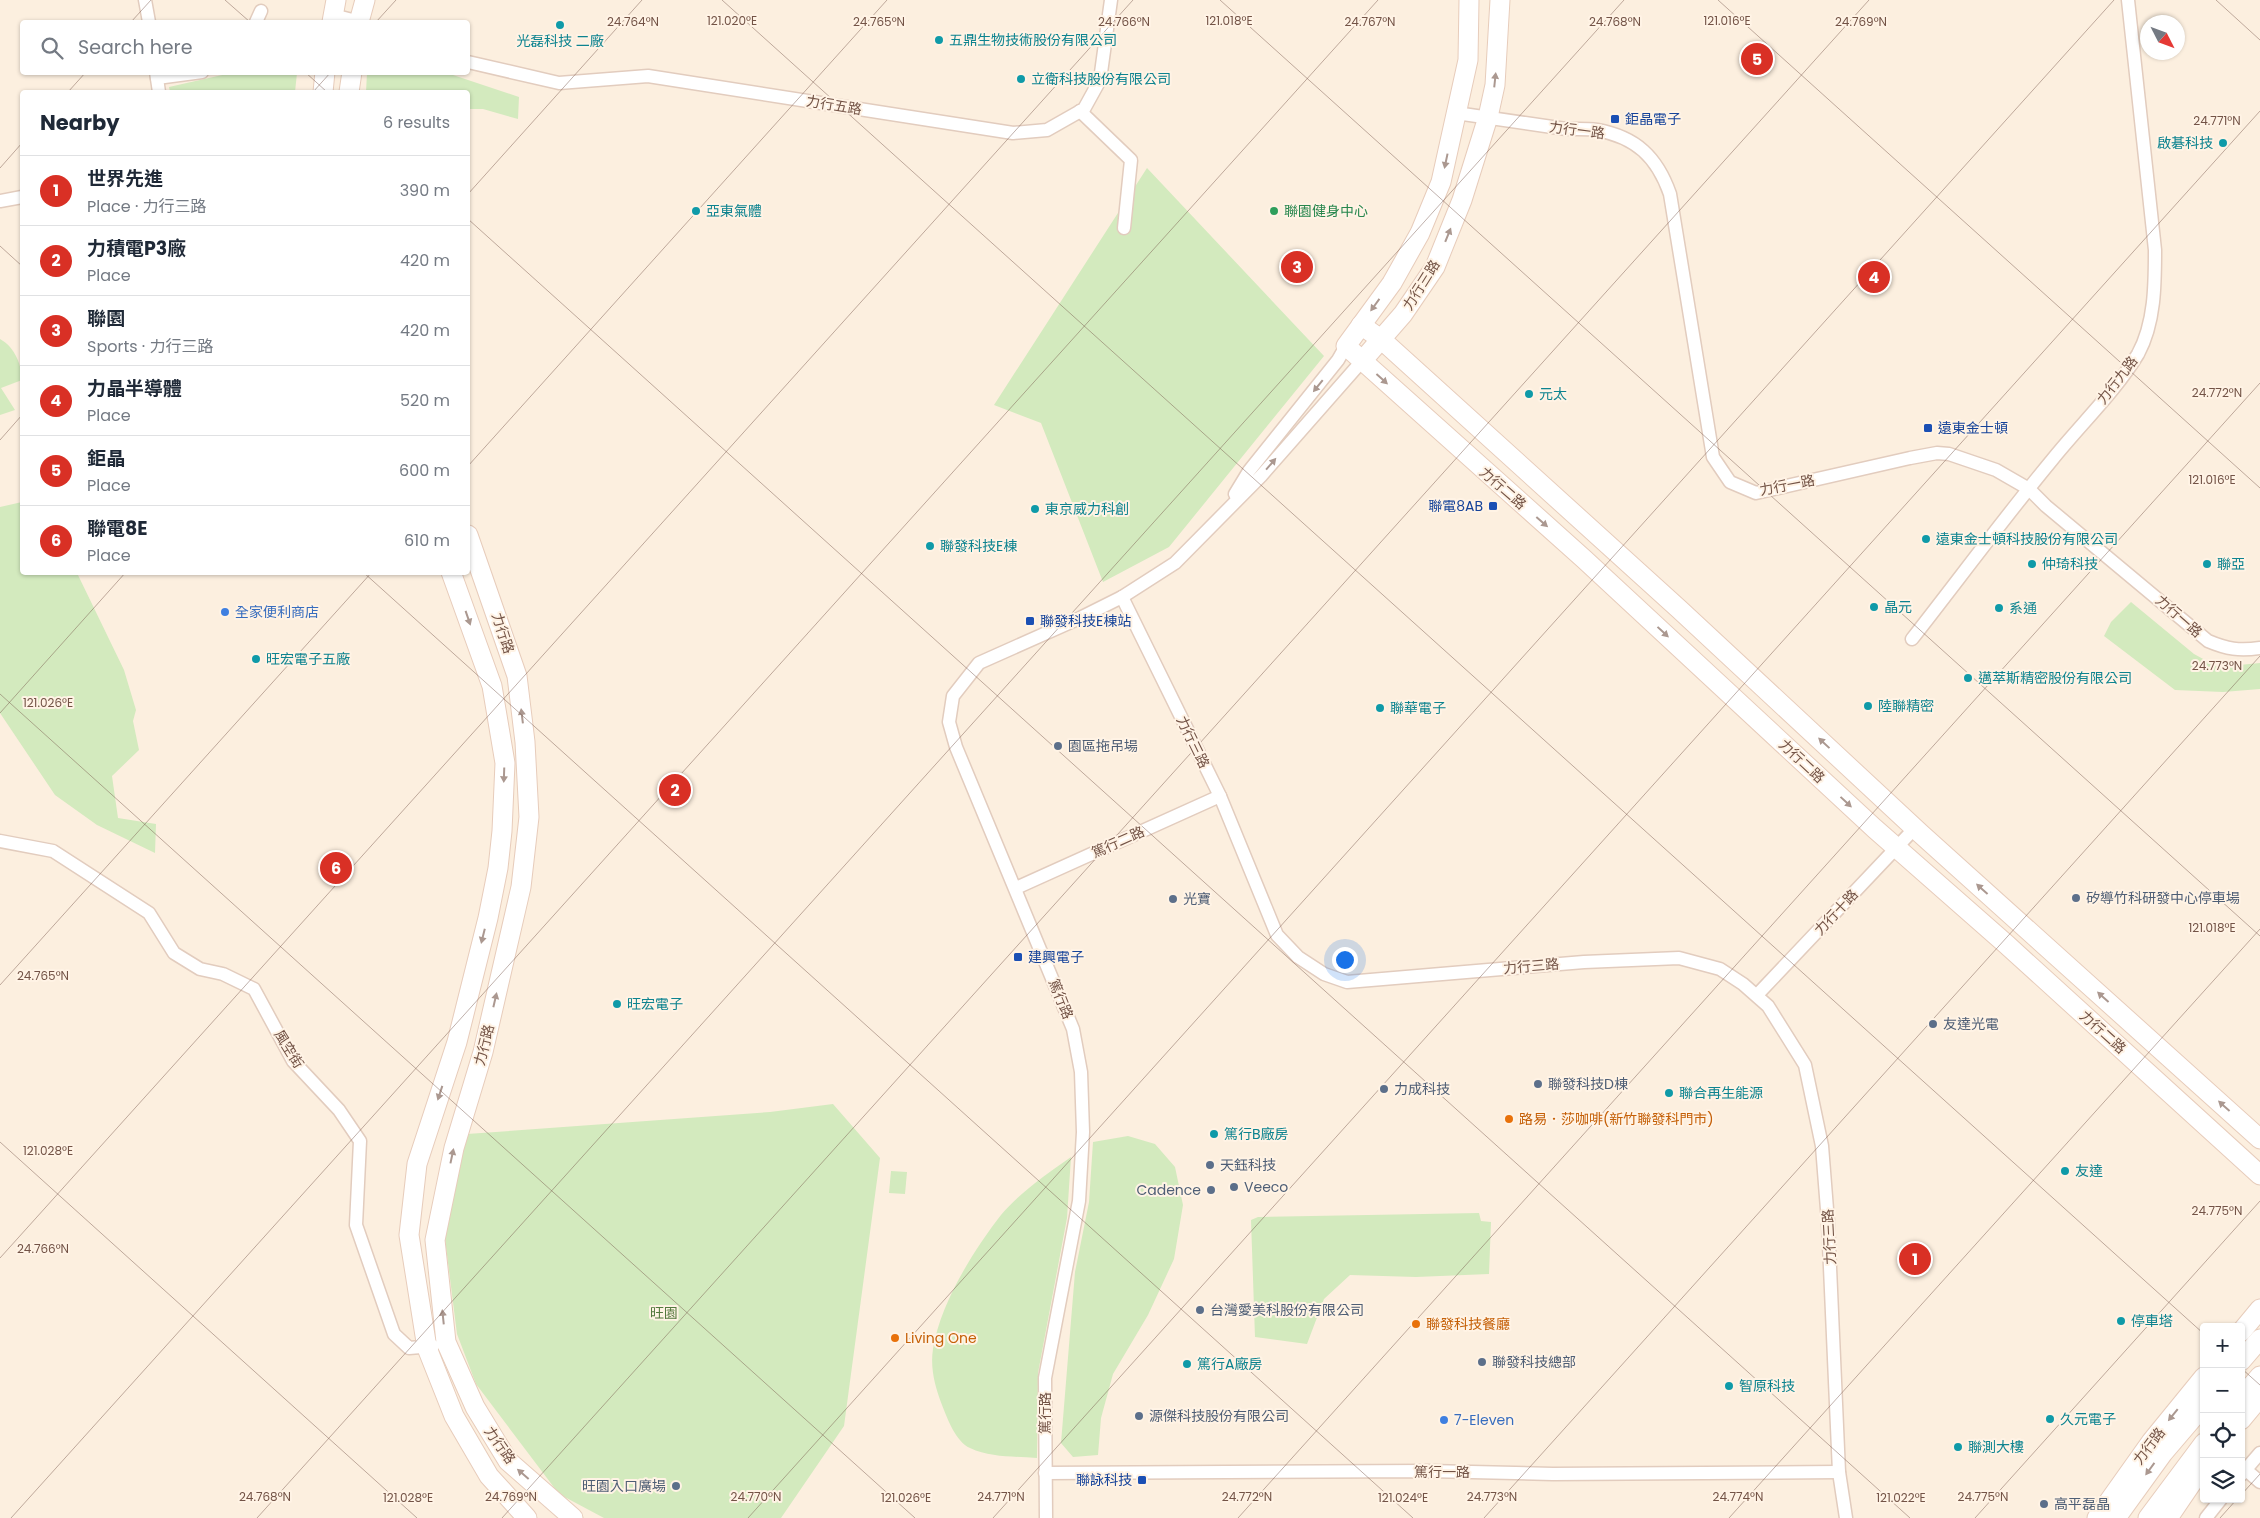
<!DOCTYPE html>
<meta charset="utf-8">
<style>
:root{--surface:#fff;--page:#f6f6f7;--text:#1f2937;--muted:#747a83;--line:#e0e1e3;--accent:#d93025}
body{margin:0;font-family:Poppins,"Noto Sans TC",sans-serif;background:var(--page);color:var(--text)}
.controls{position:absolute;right:15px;bottom:15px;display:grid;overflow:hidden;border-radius:5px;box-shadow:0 1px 4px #0004}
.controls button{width:45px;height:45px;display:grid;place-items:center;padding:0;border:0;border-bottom:1px solid var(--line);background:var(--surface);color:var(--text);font:25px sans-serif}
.compass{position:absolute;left:2140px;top:15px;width:45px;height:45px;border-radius:50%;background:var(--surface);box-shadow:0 1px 4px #0004;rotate:132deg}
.you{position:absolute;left:1344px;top:959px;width:18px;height:18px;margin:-12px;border:4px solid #fff;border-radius:50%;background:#1a73e8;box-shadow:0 0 0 8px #1a73e833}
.badge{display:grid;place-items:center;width:32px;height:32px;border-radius:50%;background:var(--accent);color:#fff;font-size:16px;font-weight:700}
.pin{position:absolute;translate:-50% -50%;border:2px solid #fff;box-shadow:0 1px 5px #0006}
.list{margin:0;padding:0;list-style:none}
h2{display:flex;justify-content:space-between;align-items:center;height:65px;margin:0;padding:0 20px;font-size:21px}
h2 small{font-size:16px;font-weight:400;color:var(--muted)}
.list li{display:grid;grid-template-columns:32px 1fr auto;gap:15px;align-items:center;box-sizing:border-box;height:70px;padding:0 20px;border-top:1px solid var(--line)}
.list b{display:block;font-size:19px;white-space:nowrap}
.list p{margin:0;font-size:16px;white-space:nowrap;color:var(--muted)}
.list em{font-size:16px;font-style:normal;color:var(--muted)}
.icon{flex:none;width:28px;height:28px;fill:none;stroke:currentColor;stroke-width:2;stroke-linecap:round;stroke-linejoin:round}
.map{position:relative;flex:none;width:2260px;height:1518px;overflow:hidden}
.search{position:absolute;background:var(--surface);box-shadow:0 1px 4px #0004;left:20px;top:20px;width:450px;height:55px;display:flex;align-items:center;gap:12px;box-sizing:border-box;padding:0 18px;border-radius:5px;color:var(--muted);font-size:19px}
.panel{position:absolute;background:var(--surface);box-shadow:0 1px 4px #0004;left:20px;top:90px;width:450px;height:485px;border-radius:5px}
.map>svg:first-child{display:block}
.green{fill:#d3eabe}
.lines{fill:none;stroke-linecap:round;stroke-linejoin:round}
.street-casing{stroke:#e2ccbe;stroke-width:15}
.secondary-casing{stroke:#e7ccbb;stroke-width:21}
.street{stroke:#fff;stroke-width:12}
.secondary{stroke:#fff;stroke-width:19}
.oneway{fill:#ab9890}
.ticks{fill:none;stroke:#735346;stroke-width:1;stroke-opacity:0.45}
.culture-dot{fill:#0f9aa8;stroke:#fff3e5;stroke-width:2}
.transit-dot{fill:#1a4fb4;stroke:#fff3e5;stroke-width:2}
.leisure-dot{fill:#2e9e5b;stroke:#fff3e5;stroke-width:2}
.shop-dot{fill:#3f7fe0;stroke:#fff3e5;stroke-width:2}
.service-dot{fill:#5c6f8a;stroke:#fff3e5;stroke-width:2}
.food-dot{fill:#e8710a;stroke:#fff3e5;stroke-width:2}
.labels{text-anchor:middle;stroke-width:4;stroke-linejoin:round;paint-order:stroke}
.culture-label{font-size:14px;fill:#0d838f;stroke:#fff3e5;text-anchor:start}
.street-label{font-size:14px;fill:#735346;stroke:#fff3e5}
.transit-label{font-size:14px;fill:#164399;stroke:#fff3e5;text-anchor:start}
.leisure-label{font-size:14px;fill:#27864d;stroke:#fff3e5;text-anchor:start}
.shop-label{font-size:14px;fill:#366cbe;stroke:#fff3e5;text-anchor:start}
.service-label{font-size:14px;fill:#4e5e75;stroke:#fff3e5;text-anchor:start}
.food-label{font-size:14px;fill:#c56008;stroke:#fff3e5;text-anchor:start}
.park-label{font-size:14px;fill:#54793e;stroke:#fff3e5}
.ticks-label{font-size:12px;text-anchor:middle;fill:#735346;stroke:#fff3e5;stroke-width:4;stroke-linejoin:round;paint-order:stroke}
</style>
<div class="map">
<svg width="2260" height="1518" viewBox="0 0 2260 1518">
<rect width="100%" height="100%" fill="#fcefdf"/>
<g class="green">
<path d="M231 73H297L295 92H170L169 87Z"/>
<path d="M367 73H447L519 97 518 119 483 109H468V92H366Z"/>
<path d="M1147 168 1324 356 1169 547 1103 582 1041 423 994 405Z"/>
<path d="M0 339C15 347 22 366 22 380L1 388 15 410 0 415Z"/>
<path d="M22 502V572L77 573 124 670 136 710 133 721 139 750 112 776 118 818 156 824 155 853 97 825 55 795 0 713V507Z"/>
<path d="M2131 602 2194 654 2218 667 2260 663V689L2223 692 2175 690 2104 636 2111 622Z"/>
<path d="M833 1104 880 1158 844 1426 781 1518H604L559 1494 476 1384 457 1334 445 1239 467 1134 770 1112Z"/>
<path d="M1128 1136 1155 1144 1175 1167 1183 1205 1174 1259 1148 1315 1113 1374 1101 1418 1098 1455 1073 1457 1061 1443 1075 1272 1089 1202 1093 1142Z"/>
<path d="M1071 1157 1067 1218 1038 1373 1037 1458C1015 1456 991 1458 970 1448 956 1442 947 1418 942 1405 935 1387 930 1368 933 1349 940 1304 973 1251 1001 1215 1017 1195 1049 1172 1071 1157Z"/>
<path d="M891 1171 907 1172 905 1194 889 1193Z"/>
<path d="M1479 1213 1481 1221 1491 1222 1489 1274 1416 1277 1350 1275 1324 1299 1307 1344 1255 1337 1251 1220 1258 1217Z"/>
</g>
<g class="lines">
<defs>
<g id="street">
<path d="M145 0 149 22"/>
<path d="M333 15 360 22"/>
<path d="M256 22 261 11"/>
<path d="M468 62 559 83 648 76 1013 133 1047 130 1084 109 1100 80 1111 0"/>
<path d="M156 72 159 92"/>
<path d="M157 78 202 72"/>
<path d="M1080 111 1131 160 1124 228"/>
<path d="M1456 113C1490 118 1524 123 1559 128 1571 130 1584 128 1597 130 1636 137 1657 157 1670 194L1713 457 1730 482 1756 493 1910 458 1937 453 1949 454 1996 470 2029 489 2046 506 2208 641C2227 649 2239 651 2260 648"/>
<path d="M0 201 22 197"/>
<path d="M1235 494 1249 471 1338 360 1346 346"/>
<path d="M1122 597 1220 796 1277 935 1298 957 1324 974 1347 982 1584 962 1679 958 1720 969 1743 984 1768 1006 1805 1065 1822 1146 1828 1222 1839 1472 1846 1518"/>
<path d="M1912 639C1959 579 2004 518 2052 460 2080 425 2115 392 2138 354 2155 323 2155 284 2155 250L2128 0"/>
<path d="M0 841 53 851 149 913 174 953 200 969 223 974 254 989 293 1061 339 1110 360 1141 356 1225 394 1334 409 1348 433 1346"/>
<path d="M1016 888 1220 796"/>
<path d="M1757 995 1915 828"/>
<path d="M2246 1470 2260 1482"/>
<path d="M1045 1473 1428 1471 1553 1474 1839 1472"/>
<path d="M2241 1475 2260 1453"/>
<path d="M1046 1518 1045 1378 1079 1201 1083 1132 1081 1072 1073 1029 956 747 949 722 953 696 979 663 1080 618 1122 597 1175 563 1261 476 1362 361"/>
<path d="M2206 1518 2221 1499"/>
</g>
<g id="secondary">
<path d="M1469 0 1468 60 1441 182 1420 233 1392 283 1346 346 1584 559 1874 828 2006 944 2260 1175"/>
<path d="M332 22 336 0"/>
<path d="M359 22 365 0"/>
<path d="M323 92 325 72"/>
<path d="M349 92 352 72"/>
<path d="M1361 325 1382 340 1679 609 1921 834 2260 1139"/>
<path d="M1362 361 1403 314 1435 267 1462 200 1488 117 1495 85 1500 0"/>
<path d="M468 535 517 676 525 742 529 817 521 887 483 1052 454 1148 435 1240 446 1342 475 1407 508 1461 573 1518"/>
<path d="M451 572 492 686 505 763 502 831 498 868 488 918 457 1042 417 1164 409 1235 427 1348 454 1416 489 1476 527 1518"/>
<path d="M2241 1332 2260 1309"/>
<path d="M2241 1361 2260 1339"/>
<path d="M2241 1398 2260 1376"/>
<path d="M2241 1420 2260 1397"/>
<path d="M2097 1518 2151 1442 2204 1377"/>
<path d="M2116 1518 2163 1453 2204 1405"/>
<path d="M2148 1518 2204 1443"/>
<path d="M2168 1518 2204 1465"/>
</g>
</defs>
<use href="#street" class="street-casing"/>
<use href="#secondary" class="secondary-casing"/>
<use href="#street" class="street"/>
<use href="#secondary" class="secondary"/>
</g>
<defs><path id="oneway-solid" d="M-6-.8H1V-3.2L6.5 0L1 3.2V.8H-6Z" transform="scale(1.25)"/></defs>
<g class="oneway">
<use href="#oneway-solid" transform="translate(1495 80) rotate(-84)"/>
<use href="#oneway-solid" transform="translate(1446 161) rotate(102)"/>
<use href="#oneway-solid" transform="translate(1448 235) rotate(-68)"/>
<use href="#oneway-solid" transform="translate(1375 305) rotate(126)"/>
<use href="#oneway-solid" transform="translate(1382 379) rotate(42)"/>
<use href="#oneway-solid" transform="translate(1318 386) rotate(129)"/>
<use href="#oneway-solid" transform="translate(1271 464) rotate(-49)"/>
<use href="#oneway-solid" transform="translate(1542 522) rotate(41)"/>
<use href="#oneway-solid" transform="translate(468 618) rotate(71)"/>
<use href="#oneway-solid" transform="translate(1663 632) rotate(43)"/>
<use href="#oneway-solid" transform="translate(522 716) rotate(-97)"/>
<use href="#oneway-solid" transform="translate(1824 743) rotate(-137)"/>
<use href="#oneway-solid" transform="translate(504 775) rotate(92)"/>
<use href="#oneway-solid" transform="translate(1846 802) rotate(43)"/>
<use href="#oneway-solid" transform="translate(1982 889) rotate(-138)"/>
<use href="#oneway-solid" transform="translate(483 936) rotate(104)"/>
<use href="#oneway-solid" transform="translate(2103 997) rotate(-138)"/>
<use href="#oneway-solid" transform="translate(495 1000) rotate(-77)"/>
<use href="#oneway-solid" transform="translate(440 1093) rotate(108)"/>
<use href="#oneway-solid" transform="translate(2224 1106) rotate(-138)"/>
<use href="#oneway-solid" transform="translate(452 1156) rotate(-78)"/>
<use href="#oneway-solid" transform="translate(443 1317) rotate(-96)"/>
<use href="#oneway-solid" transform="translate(2173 1415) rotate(129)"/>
<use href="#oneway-solid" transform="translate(2150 1469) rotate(126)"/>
<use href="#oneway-solid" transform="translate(523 1474) rotate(-139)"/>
</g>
<path class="ticks" d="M225 0 250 22M722 0 2204 1334M1220 0 2260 936M1718 0 2260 488M2216 0 2260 40M131 22 151 0M376 22 396 0M305 72 327 92M68 92 86 72M313 92 331 72M0 168 22 143M468 194 642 0M468 219 1910 1518M0 246 22 266M0 440 22 415M468 466 887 0M363 572 1413 1518M0 694 915 1518M0 713 126 572M0 985 372 572M0 1142 417 1518M0 1258 1133 0M2241 1368 2260 1385M2241 1495 2260 1474M11 1518 1378 0M257 1518 1624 0M502 1518 1869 0M748 1518 2114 0M993 1518 2260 111M1238 1518 2260 383M1484 1518 2260 656M1729 1518 2260 929M1975 1518 2260 1201M2220 1518 2237 1499"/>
<g class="culture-dot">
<circle cx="560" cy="25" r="5"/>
<circle cx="939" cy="40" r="5"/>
<circle cx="1021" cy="79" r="5"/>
<circle cx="2223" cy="143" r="5"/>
<circle cx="696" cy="211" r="5"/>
<circle cx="1529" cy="394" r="5"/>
<circle cx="1035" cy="509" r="5"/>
<circle cx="1926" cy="539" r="5"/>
<circle cx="930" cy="546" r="5"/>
<circle cx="2032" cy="564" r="5"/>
<circle cx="2207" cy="564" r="5"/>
<circle cx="1874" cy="607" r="5"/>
<circle cx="1999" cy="608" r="5"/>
<circle cx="256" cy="659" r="5"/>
<circle cx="1968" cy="678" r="5"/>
<circle cx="1868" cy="706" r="5"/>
<circle cx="1380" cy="708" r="5"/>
<circle cx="617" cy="1004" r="5"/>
<circle cx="1669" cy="1093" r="5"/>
<circle cx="1214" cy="1134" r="5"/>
<circle cx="2065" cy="1171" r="5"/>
<circle cx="2121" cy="1321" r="5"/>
<circle cx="1187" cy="1364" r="5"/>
<circle cx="1729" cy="1386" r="5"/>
<circle cx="2050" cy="1419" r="5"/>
<circle cx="1958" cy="1447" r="5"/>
</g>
<g class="transit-dot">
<rect x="1610" y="114" width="10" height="10" rx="2.5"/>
<rect x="1923" y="423" width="10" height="10" rx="2.5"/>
<rect x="1488" y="501" width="10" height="10" rx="2.5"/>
<rect x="1025" y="616" width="10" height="10" rx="2.5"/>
<rect x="1013" y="952" width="10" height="10" rx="2.5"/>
<rect x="1137" y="1475" width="10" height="10" rx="2.5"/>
</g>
<circle class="leisure-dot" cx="1274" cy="211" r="5"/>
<g class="shop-dot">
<circle cx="225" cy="612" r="5"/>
<circle cx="1444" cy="1420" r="5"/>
</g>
<g class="service-dot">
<circle cx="1058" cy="746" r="5"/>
<circle cx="2076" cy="898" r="5"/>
<circle cx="1173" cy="899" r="5"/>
<circle cx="1933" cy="1024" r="5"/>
<circle cx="1538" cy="1084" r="5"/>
<circle cx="1384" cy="1089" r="5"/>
<circle cx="1210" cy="1165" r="5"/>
<circle cx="1234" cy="1187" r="5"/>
<circle cx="1211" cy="1190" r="5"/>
<circle cx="1200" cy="1310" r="5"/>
<circle cx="1482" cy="1362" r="5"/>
<circle cx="1139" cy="1416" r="5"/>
<circle cx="676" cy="1486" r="5"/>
<circle cx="2044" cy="1504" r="5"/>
</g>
<g class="food-dot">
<circle cx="1509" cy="1119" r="5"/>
<circle cx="1416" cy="1324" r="5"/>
<circle cx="895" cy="1338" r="5"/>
</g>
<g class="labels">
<g class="culture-label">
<text x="949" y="45">五鼎生物技術股份有限公司</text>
<text x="560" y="46" text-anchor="middle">光磊科技 二廠</text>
<text x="1031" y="84">立衛科技股份有限公司</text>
<text x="2213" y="148" text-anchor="end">啟碁科技</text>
<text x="706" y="216">亞東氣體</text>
<text x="1539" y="399">元太</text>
<text x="1045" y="514">東京威力科創</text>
<text x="1936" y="544">遠東金士頓科技股份有限公司</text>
<text x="940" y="551">聯發科技E棟</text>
<text x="2042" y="569">仲琦科技</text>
<text x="2217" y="569">聯亞</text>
<text x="1884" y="612">晶元</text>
<text x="2009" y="613">系通</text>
<text x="266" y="664">旺宏電子五廠</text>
<text x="1978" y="683">邁萃斯精密股份有限公司</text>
<text x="1878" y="711">陸聯精密</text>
<text x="1390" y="713">聯華電子</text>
<text x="627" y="1009">旺宏電子</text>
<text x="1679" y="1098">聯合再生能源</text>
<text x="1224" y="1139">篤行B廠房</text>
<text x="2075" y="1176">友達</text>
<text x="2131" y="1326">停車塔</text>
<text x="1197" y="1369">篤行A廠房</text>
<text x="1739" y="1391">智原科技</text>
<text x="2060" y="1424">久元電子</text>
<text x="1968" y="1452">聯測大樓</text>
</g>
<g class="street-label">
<text transform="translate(834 105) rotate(9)" y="5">力行五路</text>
<text transform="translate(1577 130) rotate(7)" y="5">力行一路</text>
<text transform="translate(1421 285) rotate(-58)" y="5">力行三路</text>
<text transform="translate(2117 380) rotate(-52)" y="5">力行九路</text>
<text transform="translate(1787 485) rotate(-11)" y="5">力行一路</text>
<text transform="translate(1503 488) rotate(41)" y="5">力行二路</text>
<text transform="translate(2179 616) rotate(41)" y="5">力行一路</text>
<text transform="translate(503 633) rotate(72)" y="5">力行路</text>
<text transform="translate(1193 742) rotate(64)" y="5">力行三路</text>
<text transform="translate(1802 761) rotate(43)" y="5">力行二路</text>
<text transform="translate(1118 842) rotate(-24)" y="5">篤行二路</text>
<text transform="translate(1836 912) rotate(-47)" y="5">力行十路</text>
<text transform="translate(1531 966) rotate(-5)" y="5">力行三路</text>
<text transform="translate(1061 999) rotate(68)" y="5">篤行路</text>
<text transform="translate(2103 1032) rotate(42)" y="5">力行二路</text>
<text transform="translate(484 1045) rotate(-76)" y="5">力行路</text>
<text transform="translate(289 1049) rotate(58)" y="5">風空街</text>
<text transform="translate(1829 1237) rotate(-93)" y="5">力行三路</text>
<text transform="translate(1045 1413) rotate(-90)" y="5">篤行路</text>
<text transform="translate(500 1445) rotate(55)" y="5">力行路</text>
<text transform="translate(2149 1446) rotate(-53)" y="5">力行路</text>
<text x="1442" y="1477">篤行一路</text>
</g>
<g class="transit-label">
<text x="1625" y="124">鉅晶電子</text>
<text x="1938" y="433">遠東金士頓</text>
<text x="1483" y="511" text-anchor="end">聯電8AB</text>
<text x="1040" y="626">聯發科技E棟站</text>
<text x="1028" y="962">建興電子</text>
<text x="1132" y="1485" text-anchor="end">聯詠科技</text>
</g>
<g class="leisure-label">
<text x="1284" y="216">聯園健身中心</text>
</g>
<g class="shop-label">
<text x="235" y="617">全家便利商店</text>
<text x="1454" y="1425">7-Eleven</text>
</g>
<g class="service-label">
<text x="1068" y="751">園區拖吊場</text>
<text x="2086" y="903">矽導竹科研發中心停車場</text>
<text x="1183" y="904">光寶</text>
<text x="1943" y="1029">友達光電</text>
<text x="1548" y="1089">聯發科技D棟</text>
<text x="1394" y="1094">力成科技</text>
<text x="1220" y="1170">天鈺科技</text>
<text x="1244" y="1192">Veeco</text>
<text x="1201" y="1195" text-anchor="end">Cadence</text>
<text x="1210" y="1315">台灣愛美科股份有限公司</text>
<text x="1492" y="1367">聯發科技總部</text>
<text x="1149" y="1421">源傑科技股份有限公司</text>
<text x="666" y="1491" text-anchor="end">旺園入口廣場</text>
<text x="2054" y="1509">高平磊晶</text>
</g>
<g class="food-label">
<text x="1519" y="1124">路易．莎咖啡(新竹聯發科門市)</text>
<text x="1426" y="1329">聯發科技餐廳</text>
<text x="905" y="1343">Living One</text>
</g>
<g class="park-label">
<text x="664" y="1318">旺園</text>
</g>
</g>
<g class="ticks-label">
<text x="732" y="25">121.020°E</text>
<text x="1727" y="25">121.016°E</text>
<text x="1229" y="25">121.018°E</text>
<text x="633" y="26">24.764°N</text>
<text x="879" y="26">24.765°N</text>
<text x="1124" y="26">24.766°N</text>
<text x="1370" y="26">24.767°N</text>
<text x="1615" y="26">24.768°N</text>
<text x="1861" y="26">24.769°N</text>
<text x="2217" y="125">24.771°N</text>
<text x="2217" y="397">24.772°N</text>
<text x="2212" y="484">121.016°E</text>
<text x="2217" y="670">24.773°N</text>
<text x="48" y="707">121.026°E</text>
<text x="2212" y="932">121.018°E</text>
<text x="43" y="980">24.765°N</text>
<text x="48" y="1155">121.028°E</text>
<text x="2217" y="1215">24.775°N</text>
<text x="43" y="1253">24.766°N</text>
<text x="265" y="1501">24.768°N</text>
<text x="511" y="1501">24.769°N</text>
<text x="756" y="1501">24.770°N</text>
<text x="1001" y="1501">24.771°N</text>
<text x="1247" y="1501">24.772°N</text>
<text x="1492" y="1501">24.773°N</text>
<text x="1738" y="1501">24.774°N</text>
<text x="1983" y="1501">24.775°N</text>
<text x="408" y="1502">121.028°E</text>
<text x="906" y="1502">121.026°E</text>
<text x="1403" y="1502">121.024°E</text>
<text x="1901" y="1502">121.022°E</text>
</g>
</svg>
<div class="controls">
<button>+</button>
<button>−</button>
<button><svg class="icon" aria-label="locate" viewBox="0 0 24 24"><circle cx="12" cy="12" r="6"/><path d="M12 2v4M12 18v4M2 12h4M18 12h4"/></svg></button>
<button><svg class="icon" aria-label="layers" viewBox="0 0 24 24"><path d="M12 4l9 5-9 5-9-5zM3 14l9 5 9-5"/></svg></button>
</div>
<svg class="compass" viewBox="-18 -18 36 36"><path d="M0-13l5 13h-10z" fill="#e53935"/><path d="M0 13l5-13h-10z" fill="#747a83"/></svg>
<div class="you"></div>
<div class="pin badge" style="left:1915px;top:1259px">1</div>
<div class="pin badge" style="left:675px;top:790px">2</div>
<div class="pin badge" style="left:1297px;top:267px">3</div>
<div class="pin badge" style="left:1874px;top:277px">4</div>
<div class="pin badge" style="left:1757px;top:59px">5</div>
<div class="pin badge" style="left:336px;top:868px">6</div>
<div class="search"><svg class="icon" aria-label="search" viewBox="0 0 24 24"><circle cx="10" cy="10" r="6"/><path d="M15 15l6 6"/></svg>Search here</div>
<section class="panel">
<h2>Nearby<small>6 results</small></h2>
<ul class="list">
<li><span class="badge">1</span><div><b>世界先進</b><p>Place · 力行三路</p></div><em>390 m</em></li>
<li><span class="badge">2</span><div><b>力積電P3廠</b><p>Place</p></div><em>420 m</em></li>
<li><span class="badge">3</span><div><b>聯園</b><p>Sports · 力行三路</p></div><em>420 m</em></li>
<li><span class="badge">4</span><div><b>力晶半導體</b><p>Place</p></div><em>520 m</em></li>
<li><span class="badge">5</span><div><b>鉅晶</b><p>Place</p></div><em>600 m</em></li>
<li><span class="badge">6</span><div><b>聯電8E</b><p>Place</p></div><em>610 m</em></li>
</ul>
</section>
</div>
